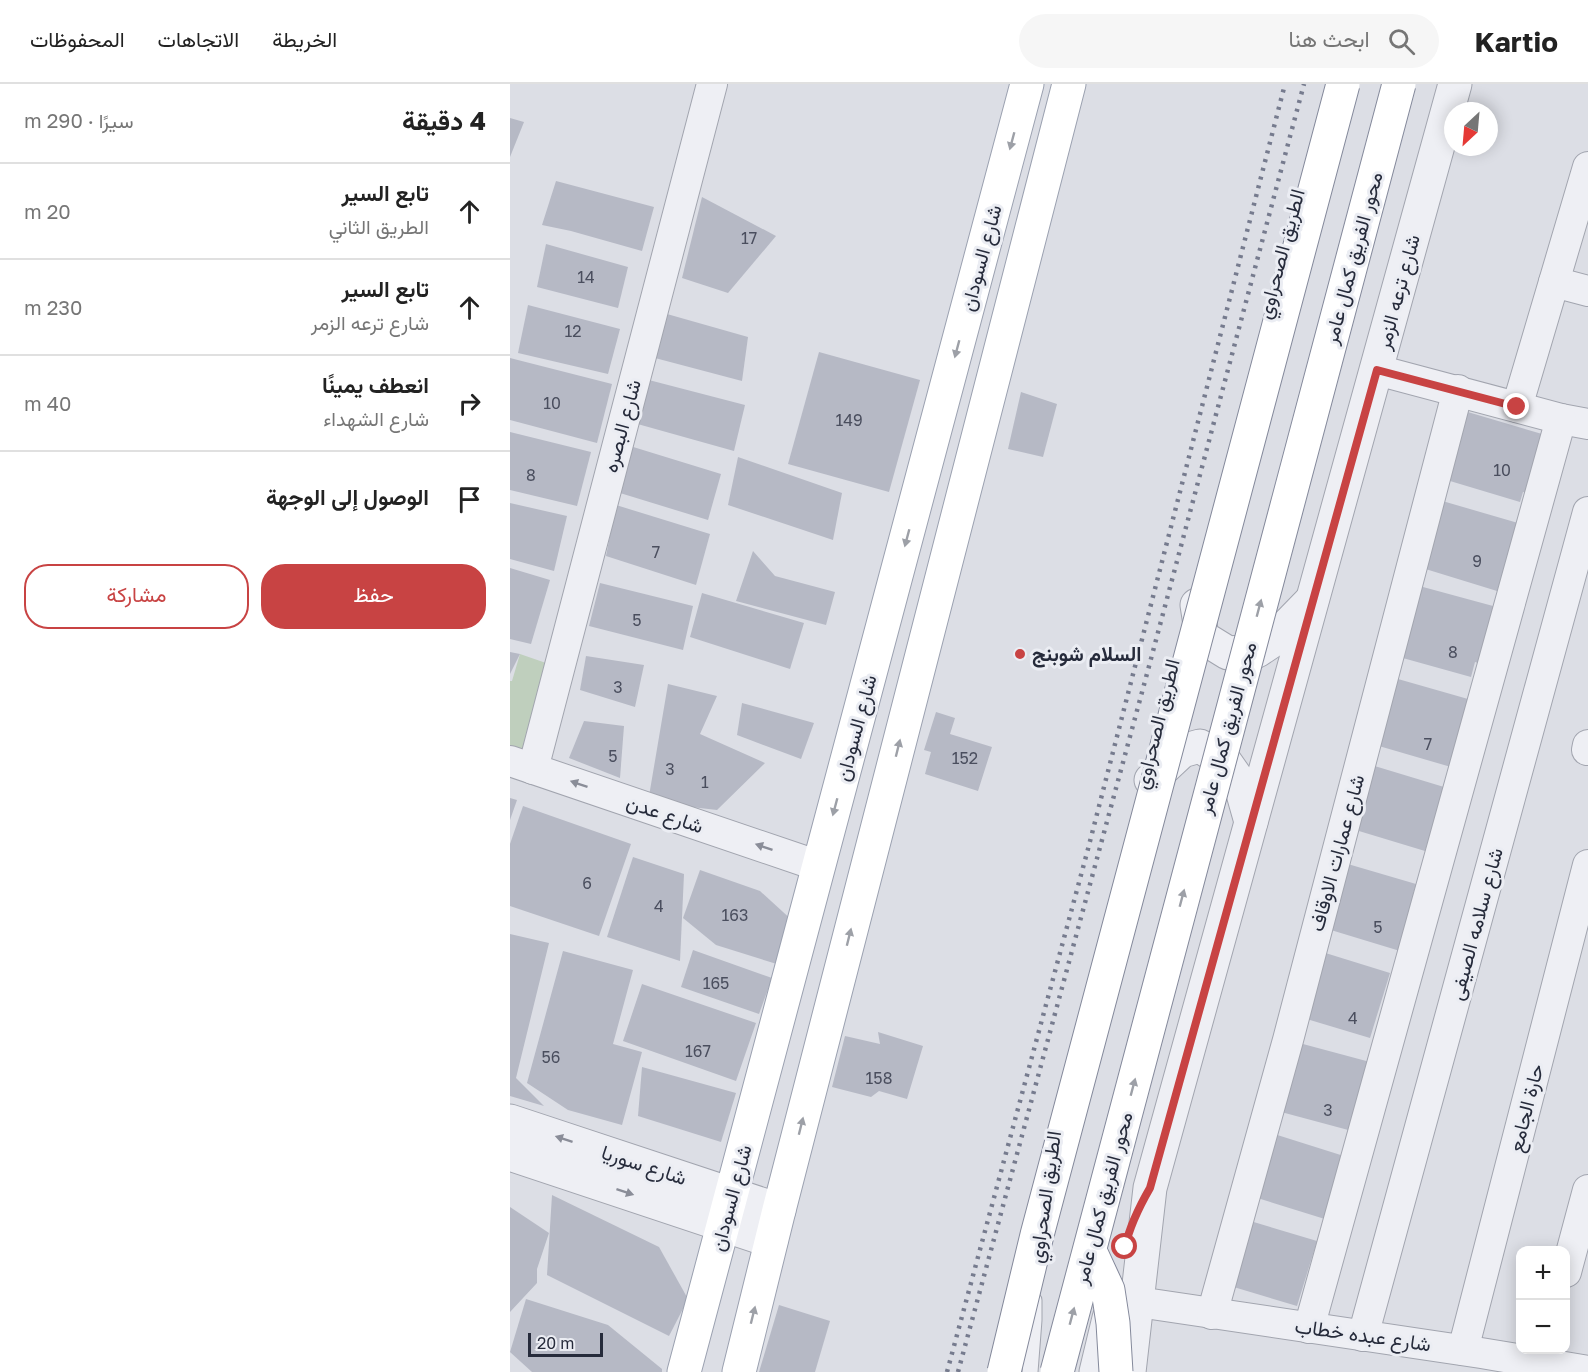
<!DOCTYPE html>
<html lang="ar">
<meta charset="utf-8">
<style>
:root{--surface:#fff;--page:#f6f6f6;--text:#222;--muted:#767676;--line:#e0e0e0;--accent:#c84343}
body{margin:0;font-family:"Golos Text",Vazirmatn,sans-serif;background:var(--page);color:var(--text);direction:rtl}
.controls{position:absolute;right:18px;bottom:18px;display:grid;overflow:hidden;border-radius:12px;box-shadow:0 3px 15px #0003}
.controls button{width:54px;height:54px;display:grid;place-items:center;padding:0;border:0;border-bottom:2px solid var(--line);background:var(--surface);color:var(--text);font:30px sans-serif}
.compass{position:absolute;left:934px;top:18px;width:54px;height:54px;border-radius:50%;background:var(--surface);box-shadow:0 3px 15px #0003;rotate:206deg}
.scale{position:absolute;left:18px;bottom:15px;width:75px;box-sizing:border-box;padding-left:6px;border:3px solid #262b3b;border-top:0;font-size:16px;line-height:21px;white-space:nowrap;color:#262b3b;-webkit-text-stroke:4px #ebedf3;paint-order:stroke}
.stop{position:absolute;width:18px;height:18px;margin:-14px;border:4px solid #c84343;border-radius:50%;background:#fff}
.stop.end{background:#c84343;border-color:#fff;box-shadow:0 2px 6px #0008}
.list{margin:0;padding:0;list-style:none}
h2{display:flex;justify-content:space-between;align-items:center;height:78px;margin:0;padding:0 24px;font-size:26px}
h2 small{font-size:20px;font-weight:400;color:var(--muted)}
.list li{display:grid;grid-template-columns:39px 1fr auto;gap:18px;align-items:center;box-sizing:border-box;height:96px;padding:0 24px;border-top:2px solid var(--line)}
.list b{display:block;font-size:22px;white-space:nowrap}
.list p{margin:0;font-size:20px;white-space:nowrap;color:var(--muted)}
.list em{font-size:20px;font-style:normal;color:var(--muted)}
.actions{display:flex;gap:12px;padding:18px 24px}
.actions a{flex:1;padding:14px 0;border:2px solid var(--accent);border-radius:24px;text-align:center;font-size:21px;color:var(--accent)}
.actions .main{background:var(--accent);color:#fff}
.icon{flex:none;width:33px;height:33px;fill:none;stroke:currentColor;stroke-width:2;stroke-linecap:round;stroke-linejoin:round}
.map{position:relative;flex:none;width:1078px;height:1288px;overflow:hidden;direction:ltr}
header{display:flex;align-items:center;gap:36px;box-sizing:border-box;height:84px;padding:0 30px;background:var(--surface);border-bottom:2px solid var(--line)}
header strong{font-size:28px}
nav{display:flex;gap:33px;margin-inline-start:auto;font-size:21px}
.search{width:420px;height:54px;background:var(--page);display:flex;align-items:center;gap:15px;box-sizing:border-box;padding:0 21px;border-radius:33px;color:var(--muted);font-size:22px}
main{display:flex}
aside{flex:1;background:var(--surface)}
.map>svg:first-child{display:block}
.green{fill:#bfcfbd}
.building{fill:#b6b9c5}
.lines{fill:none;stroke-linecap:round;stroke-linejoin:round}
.service-casing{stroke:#a2a5af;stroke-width:17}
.minor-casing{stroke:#a2a5af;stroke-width:32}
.tertiary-casing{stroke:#a2a5af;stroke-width:35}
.primary-casing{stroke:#9ba1b0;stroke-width:35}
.service{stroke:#eeeff4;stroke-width:15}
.minor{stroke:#eeeff4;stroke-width:30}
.tertiary{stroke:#eeeff4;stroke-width:33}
.primary{stroke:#fff;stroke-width:33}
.rail{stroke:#767b8e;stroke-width:4.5;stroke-dasharray:3 6;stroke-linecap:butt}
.motorway-bridge-casing{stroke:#84899b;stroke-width:35;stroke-linecap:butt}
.motorway-bridge{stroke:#fff;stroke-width:33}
.oneway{fill:#9da0a7}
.oneway2{fill:#8a8d98}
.route{stroke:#c84343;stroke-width:8}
.poi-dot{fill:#c84343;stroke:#ebedf3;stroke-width:2}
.labels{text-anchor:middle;stroke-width:6;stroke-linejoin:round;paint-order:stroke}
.number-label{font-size:16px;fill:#4a4e5e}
.street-label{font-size:20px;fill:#262b3b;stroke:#ebedf3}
.poi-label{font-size:20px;font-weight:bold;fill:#262b3b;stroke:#ebedf3;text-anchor:start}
</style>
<header>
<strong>Kartio</strong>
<div class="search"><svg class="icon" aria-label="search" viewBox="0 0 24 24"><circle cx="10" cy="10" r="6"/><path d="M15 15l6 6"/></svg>ابحث هنا</div>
<nav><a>الخريطة</a><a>الاتجاهات</a><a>المحفوظات</a></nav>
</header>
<main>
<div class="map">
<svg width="1078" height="1288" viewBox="0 0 1078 1288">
<rect width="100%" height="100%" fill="#dcdee5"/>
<path class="green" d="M10 570 36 579 11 672 0 668V597H2Z"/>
<g class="building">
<path d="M0 34 14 38 0 73Z"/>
<path d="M46 97 144 123 132 167 61 147 32 141Z"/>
<path d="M192 113 266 152 218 209 172 194Z"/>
<path d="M36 160 118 183 108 224 27 203Z"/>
<path d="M18 221 110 245 98 290 8 269Z"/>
<path d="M157 230 238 253 232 297 145 274Z"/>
<path d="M309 268 410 296 379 408 278 380Z"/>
<path d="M0 274 102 300 87 359 0 336Z"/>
<path d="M135 295 235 321 224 367 124 339Z"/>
<path d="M511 308 547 320 533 373 498 365Z"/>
<path d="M951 326 1032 350 1022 410 1013 408 1010 418 930 394Z"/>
<path d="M0 348 81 368 67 422 0 406Z"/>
<path d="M120 362 211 390 198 436 110 409Z"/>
<path d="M228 373 332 409 323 456 218 421Z"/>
<path d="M929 416 1008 439 998 493 992 491 987 507 909 483Z"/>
<path d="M0 419 57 432 44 487 0 475Z"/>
<path d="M106 421 200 450 186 501 96 472Z"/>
<path d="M243 467 265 492 325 508 316 541 226 517Z"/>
<path d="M0 484 40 496 21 560 0 555Z"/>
<path d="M90 499 183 522 173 566 79 542Z"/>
<path d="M902 500 983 522 980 535 986 537 974 581 965 578 961 593 882 571Z"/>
<path d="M192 509 294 539 280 585 180 553Z"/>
<path d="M0 568 10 570 0 590Z"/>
<path d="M76 572 134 581 125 623 70 606Z"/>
<path d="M881 593 958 615 941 683 862 660Z"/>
<path d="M158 600 207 612 190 650 255 679 207 726 138 718Z"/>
<path d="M232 619 304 639 291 675 227 651Z"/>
<path d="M426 628 445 634 440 650 482 663 468 707 415 690 421 668 414 666Z"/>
<path d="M74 637 114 642 110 694 59 674Z"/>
<path d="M858 680 934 703 926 762 917 760 915 767 839 744Z"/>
<path d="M0 714 7 716 0 736Z"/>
<path d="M13 722 121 760 89 852 0 822V760Z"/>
<path d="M123 773 174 790 170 877 97 853Z"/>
<path d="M831 778 906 800 903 810 913 812 890 867 811 843Z"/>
<path d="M190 786 250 807 284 838 270 881 206 861 173 834Z"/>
<path d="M0 850 39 859 6 994 34 1022 0 1012Z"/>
<path d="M183 866 262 894 249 930 171 903Z"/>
<path d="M53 867 123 886 103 960 132 968 112 1041 58 1026 17 999Z"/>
<path d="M809 867 880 889 860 954 790 933Z"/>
<path d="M132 900 246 939 226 997 113 957Z"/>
<path d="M368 948 413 962 397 1015 369 1007 361 1013 322 1003 335 952 370 960Z"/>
<path d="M778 956 860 978 842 1047 760 1025Z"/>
<path d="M132 983 226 1009 211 1058 128 1032Z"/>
<path d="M761 1049 837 1073 818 1136 741 1112Z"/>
<path d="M42 1111 149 1163 178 1215 159 1252 37 1191Z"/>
<path d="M0 1123 39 1149 27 1185V1199L0 1228Z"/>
<path d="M737 1136 807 1157 787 1222 717 1201Z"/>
<path d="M16 1215 98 1241 152 1285V1288H22L0 1268Z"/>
<path d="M269 1221 320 1237 305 1288H249Z"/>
</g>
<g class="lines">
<defs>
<path id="service" d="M520 1288 524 1236V1216"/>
<g id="minor">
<path d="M1044 198 1078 207"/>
<path d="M867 286 1051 335 1078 340"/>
<path d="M1007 323 1078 83"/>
<path d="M1077 666 1078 661"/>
<path d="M0 677 309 782"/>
<path d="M23 685 202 0"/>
<path d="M1056 1188 1078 1106"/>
<path d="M628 1218 971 1269 1078 1287"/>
<path d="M702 1230 778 956 948 306"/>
<path d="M799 1244 1051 335"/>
<path d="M853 1252 1078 428"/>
<path d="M953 1266 1078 781"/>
</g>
<g id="tertiary">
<path d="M687 521 692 553 718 569 747 567 762 557 802 516"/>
<path d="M641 696 672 667 690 662 716 679 730 699 741 738"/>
<path d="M0 1037 269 1126"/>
<path d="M0 1070 261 1157"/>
<path d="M586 1288 599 1234"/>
<path d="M619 1288 640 1104 945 0"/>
</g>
<g id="primary">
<path d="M174 1288 517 0"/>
<path d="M229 1288 269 1126 559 0"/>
</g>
</defs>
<use href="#service" class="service-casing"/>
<use href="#minor" class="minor-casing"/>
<use href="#tertiary" class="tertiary-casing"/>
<use href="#primary" class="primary-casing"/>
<use href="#service" class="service"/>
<use href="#minor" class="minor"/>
<use href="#tertiary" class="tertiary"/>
<use href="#primary" class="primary"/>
<g class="rail">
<path d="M437 1288 578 765 775 0"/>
<path d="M448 1288 638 586 794 0"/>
</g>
<defs>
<g id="motorway-bridge">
<path d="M580 1167 598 1206 603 1239 606 1288"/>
<path d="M494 1288 527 1151 833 0"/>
<path d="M547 1288 889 0"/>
</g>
</defs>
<use href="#motorway-bridge" class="motorway-bridge-casing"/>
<use href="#motorway-bridge" class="motorway-bridge"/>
</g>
<defs><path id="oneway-solid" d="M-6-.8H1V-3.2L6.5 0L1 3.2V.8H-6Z" transform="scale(1.5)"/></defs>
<g class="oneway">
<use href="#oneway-solid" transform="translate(502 57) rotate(105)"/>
<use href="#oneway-solid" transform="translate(447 265) rotate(105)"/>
<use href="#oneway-solid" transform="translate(397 454) rotate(105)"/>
<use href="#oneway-solid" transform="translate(749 524) rotate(-75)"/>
<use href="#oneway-solid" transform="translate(388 664) rotate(-76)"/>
<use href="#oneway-solid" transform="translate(325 723) rotate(105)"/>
<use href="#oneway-solid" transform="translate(672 814) rotate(-75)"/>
<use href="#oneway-solid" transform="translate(339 853) rotate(-76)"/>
<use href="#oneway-solid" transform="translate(623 1003) rotate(-75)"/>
<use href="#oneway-solid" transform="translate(291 1042) rotate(-76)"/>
<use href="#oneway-solid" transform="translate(243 1231) rotate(-76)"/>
<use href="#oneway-solid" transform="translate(562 1232) rotate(-75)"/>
</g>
<g class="oneway2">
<use href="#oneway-solid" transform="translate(69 700) rotate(-161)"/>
<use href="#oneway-solid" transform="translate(254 763) rotate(-161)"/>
<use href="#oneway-solid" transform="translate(54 1055) rotate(-162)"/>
<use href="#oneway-solid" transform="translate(115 1108) rotate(18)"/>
</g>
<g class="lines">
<path class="route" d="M615 1163C620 1141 629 1123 640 1104L867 286 1007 323"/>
</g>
<circle class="poi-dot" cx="510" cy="570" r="6"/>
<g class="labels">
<g class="number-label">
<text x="239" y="160">17</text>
<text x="76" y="199">14</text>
<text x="63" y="253">12</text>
<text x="42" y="325">10</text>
<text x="339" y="342">149</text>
<text x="992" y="392">10</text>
<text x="21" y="397">8</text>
<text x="146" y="474">7</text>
<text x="967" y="483">9</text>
<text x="127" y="542">5</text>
<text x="943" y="574">8</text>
<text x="108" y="609">3</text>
<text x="918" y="666">7</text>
<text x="103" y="678">5</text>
<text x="455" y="680">152</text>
<text x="160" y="691">3</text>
<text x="195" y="704">1</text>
<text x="77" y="805">6</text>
<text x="149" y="828">4</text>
<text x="225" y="837">163</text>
<text x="868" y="849">5</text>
<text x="206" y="905">165</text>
<text x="843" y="940">4</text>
<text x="188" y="973">167</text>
<text x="41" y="979">56</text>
<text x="369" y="1000">158</text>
<text x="818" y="1032">3</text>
</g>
<g class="street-label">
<text transform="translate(771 170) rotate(-75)" y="7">الطريق الصحراوي</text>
<text transform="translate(471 174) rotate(-75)" y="7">شارع السودان</text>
<text transform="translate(843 174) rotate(-75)" y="7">محور الفريق كمال عامر</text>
<text transform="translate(888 208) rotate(-75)" y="7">شارع ترعه الزمر</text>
<text transform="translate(112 342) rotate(-75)" y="7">شارع البصره</text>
<text transform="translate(647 640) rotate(-76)" y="7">الطريق الصحراوي</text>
<text transform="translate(346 644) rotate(-75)" y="7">شارع السودان</text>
<text transform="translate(717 644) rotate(-75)" y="7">محور الفريق كمال عامر</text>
<text transform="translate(155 730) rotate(19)" y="7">شارع عدن</text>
<text transform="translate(827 769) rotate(-75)" y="7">شارع عمارات الاوقاف</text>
<text transform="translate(966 840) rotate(-75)" y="7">شارع سلامه الصيفى</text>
<text transform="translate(1016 1024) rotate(-76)" y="7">حارة الجامع</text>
<text transform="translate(134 1081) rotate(18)" y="7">شارع سوريا</text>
<text transform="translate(535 1113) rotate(-82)" y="7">الطريق الصحراوي</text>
<text transform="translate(221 1114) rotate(-75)" y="7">شارع السودان</text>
<text transform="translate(593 1114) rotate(-75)" y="7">محور الفريق كمال عامر</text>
<text transform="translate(853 1251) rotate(8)" y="7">شارع عبده خطاب</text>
</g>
<g class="poi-label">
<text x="522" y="577">السلام شوبنج</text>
</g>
</g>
</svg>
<div class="controls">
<button>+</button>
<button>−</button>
</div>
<svg class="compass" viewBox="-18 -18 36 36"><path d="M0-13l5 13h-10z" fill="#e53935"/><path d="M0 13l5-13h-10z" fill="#767676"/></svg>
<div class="scale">20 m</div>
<div class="stop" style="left:615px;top:1163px"></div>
<div class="stop end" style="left:1007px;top:323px"></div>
</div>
<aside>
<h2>4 دقيقة<small>سيرًا · 290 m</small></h2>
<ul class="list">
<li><svg class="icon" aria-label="ahead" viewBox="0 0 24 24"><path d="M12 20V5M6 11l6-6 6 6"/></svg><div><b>تابع السير</b><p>الطريق الثاني</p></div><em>20 m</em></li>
<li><svg class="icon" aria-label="ahead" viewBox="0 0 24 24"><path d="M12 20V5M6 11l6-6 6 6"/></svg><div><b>تابع السير</b><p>شارع ترعه الزمر</p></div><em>230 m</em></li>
<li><svg class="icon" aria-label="right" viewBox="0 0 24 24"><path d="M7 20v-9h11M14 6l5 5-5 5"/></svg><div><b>انعطف يمينًا</b><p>شارع الشهداء</p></div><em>40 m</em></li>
<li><svg class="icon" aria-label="arrive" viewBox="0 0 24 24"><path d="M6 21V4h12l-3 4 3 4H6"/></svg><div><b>الوصول إلى الوجهة</b></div></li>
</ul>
<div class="actions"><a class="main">حفظ</a><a>مشاركة</a></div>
</aside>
</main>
